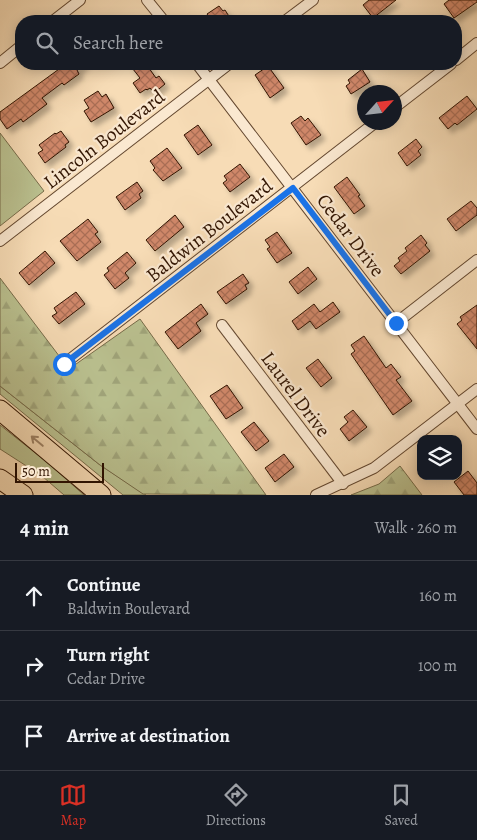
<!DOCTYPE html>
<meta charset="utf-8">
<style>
:root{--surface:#171b24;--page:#20242c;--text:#f1f3f6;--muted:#9ea1a6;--line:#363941;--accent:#d93025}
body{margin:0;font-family:Alegreya,serif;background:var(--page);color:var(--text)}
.controls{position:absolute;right:15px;bottom:15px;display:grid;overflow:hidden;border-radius:10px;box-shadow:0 2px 12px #0003}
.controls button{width:45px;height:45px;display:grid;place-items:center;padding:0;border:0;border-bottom:1px solid var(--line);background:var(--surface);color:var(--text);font:25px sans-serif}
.compass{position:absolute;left:357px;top:85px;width:45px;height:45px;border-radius:50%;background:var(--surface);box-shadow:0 2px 12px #0003;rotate:63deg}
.scale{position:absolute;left:15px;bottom:12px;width:89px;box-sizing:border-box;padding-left:5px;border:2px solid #321502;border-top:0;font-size:14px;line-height:18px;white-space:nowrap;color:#321502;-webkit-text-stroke:4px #fae8d0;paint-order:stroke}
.stop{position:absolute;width:15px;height:15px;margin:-11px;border:4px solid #1a73e8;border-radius:50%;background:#fff}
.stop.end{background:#1a73e8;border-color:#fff;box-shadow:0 1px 5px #0008}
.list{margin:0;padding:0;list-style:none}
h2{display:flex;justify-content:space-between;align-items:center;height:65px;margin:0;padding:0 20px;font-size:21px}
h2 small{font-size:16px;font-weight:400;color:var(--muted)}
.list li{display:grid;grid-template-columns:32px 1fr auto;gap:15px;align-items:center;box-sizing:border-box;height:70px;padding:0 20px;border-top:1px solid var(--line)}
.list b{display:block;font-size:19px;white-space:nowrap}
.list p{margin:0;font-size:16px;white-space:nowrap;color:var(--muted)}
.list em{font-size:16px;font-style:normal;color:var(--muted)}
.icon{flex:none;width:28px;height:28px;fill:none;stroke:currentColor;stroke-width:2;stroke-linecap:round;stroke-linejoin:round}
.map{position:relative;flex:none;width:477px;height:495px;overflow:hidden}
.search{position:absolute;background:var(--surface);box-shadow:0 2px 12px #0003;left:15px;right:15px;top:15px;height:55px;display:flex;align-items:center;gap:12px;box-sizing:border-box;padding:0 18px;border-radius:20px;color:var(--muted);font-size:19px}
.sheet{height:275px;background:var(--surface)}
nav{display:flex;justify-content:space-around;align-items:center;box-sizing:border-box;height:70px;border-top:1px solid var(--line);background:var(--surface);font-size:14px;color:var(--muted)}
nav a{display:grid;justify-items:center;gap:2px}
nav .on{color:var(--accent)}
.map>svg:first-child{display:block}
.green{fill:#bac190;stroke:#766b49}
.forest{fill:url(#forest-firs);stroke:#766b49}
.building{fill:url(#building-cross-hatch);stroke:#321502;filter:url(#shadow)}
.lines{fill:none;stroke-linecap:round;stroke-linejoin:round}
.minor-casing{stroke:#63472f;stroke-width:12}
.motorway-casing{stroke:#321502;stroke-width:21}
.minor{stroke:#fae8d0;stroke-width:10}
.motorway{stroke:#f7dcb6;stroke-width:19}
.oneway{stroke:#9e8265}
.route{stroke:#1a73e8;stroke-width:6}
.labels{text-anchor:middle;stroke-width:4.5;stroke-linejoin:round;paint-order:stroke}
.street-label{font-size:20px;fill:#321502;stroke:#fae8d0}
</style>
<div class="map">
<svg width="477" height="495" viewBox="0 0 477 495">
<defs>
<pattern id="forest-firs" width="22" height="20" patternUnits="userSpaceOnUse" patternTransform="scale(1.25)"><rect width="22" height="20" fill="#bac190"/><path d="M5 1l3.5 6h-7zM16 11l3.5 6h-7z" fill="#a0a57b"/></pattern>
<pattern id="building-cross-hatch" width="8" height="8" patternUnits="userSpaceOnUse" patternTransform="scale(1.25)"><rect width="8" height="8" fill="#cf8769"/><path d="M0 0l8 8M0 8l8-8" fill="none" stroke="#a96d54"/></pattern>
<filter id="shadow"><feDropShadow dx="4.5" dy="4.5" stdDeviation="2.5" flood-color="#0004"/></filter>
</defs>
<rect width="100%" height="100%" fill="#f7dcb6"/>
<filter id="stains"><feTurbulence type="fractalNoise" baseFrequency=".004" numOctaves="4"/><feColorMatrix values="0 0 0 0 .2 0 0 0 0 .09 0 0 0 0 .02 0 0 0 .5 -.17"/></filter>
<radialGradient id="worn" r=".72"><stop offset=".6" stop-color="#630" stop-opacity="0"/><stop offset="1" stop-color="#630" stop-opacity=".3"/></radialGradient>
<g class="green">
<path d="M0 133 44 191 0 226Z"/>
<path d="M0 386 100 465 146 495H123L0 394Z"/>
<path d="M0 425 48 463 84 495H64L42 476 0 449Z"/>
</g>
<g class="forest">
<path d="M0 278 69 369 140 319 266 495 143 494 100 465 0 386Z"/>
<path d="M400 466 422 495H351L379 484Z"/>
</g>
<g class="building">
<path d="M369 0H396L373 18 363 5Z"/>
<path d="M449 0H477V2L454 18 444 4Z"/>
<path d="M219 6 223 11 225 10 232 21H208L211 20 207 14Z"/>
<path d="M66 64H85L77 70 79 74 64 85 62 83 42 98 47 104 23 122 21 119 7 129 0 119V112Z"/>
<path d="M129 64H146L156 78 159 76 165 84 154 93 150 88 147 90 146 89 140 93 133 83 140 78Z"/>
<path d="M268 66 284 88 270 98 255 75Z"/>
<path d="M362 69 370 82 351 94 346 86 350 83 348 80Z"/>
<path d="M98 91 102 97 106 94 114 108 91 122 84 111 89 108 84 100Z"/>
<path d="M467 96 477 109 457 125 455 123 448 129 439 118Z"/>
<path d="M301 116 305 121 308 118 321 135 306 145 291 123Z"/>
<path d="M198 125 212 145 198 155 184 135Z"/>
<path d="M61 131 69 142 65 145 66 147 45 163 38 153 43 150 39 145 55 133 56 134Z"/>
<path d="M416 139 422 147 418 151 421 155 407 166 398 153Z"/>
<path d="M167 148 182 168 163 181 153 170 155 168 150 161Z"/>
<path d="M240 164 250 177 230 192 223 183 227 180 224 176Z"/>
<path d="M347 177 360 195 358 196 365 206 354 214 334 187Z"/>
<path d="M137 182 143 191 139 194 141 198 125 210 116 197Z"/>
<path d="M471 201 477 208V215L456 231 447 219Z"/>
<path d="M175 215 184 227 155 251 146 240Z"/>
<path d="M88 219 98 232 95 234 101 242 77 261 60 241Z"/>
<path d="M277 232 292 253 277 263 267 249 270 247 265 240Z"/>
<path d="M421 235 427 243 425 245 430 251 401 274 394 266 400 261 398 258 407 251 405 248Z"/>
<path d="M45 251 55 263 29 285 19 273Z"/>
<path d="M127 252 136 263 125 273 129 278 115 289 104 275 109 271 107 268Z"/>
<path d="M308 267 317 279 298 294 289 282Z"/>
<path d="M243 274 249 283 245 285 247 289 226 304 217 292Z"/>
<path d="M76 292 85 304 59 324 52 316 57 313 54 308Z"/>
<path d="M333 302 340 312 316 329 310 321 298 330 292 321 314 304 320 312Z"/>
<path d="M201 304 208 314 196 323 201 331 178 349 165 332Z"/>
<path d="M477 305V349L457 324 462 320 460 317Z"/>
<path d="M364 336 386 368 391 364 401 377 396 380 412 401 393 415 351 354 355 351 351 345Z"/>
<path d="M318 359 332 378 321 387 306 368Z"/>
<path d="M227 385 243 408 226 419 210 396Z"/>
<path d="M353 410 367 427 349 441 340 429 348 422 344 417Z"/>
<path d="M254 422 269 441 256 451 241 432Z"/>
<path d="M284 454 294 467 275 482 265 468Z"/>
<path d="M468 471 477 483V495H464L454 482Z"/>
</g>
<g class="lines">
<defs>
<g id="minor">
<path d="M147 0 164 21"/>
<path d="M53 21 80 0"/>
<path d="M285 21 313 0"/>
<path d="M456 60 477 43"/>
<path d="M0 63 21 46"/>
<path d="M197 64 477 429"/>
<path d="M394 108 451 64"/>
<path d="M0 241 229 64"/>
<path d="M396 323 477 260"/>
<path d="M222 325 343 484"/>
<path d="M64 364 376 122"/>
<path d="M316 495 374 468 477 389"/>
</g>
<g id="motorway">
<path d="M0 410 101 495"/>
<path d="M0 479 23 495"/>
</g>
</defs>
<use href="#minor" class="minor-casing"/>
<use href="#motorway" class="motorway-casing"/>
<use href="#minor" class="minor"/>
<use href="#motorway" class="motorway"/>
</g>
<defs><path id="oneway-shaft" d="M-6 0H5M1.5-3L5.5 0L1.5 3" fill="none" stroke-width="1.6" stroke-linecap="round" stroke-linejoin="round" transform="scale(1.25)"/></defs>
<use class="oneway" href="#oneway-shaft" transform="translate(37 441) rotate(-140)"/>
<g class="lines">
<path class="route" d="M64 364 293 188 396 323"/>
</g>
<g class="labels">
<g class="street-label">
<text transform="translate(104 139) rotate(-38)" y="7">Lincoln Boulevard</text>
<text transform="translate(209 230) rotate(-38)" y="7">Baldwin Boulevard</text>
<text transform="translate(351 235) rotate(53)" y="7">Cedar Drive</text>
<text transform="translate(296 394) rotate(53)" y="7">Laurel Drive</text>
</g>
</g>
<rect width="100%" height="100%" filter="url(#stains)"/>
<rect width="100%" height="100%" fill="url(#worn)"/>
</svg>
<div class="controls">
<button><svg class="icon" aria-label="layers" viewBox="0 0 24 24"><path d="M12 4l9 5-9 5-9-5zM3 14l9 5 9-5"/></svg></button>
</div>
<svg class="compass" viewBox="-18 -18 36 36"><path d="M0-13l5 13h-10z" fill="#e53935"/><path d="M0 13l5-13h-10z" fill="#9ea1a6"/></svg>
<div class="scale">50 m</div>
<div class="stop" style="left:64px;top:364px"></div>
<div class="stop end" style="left:396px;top:323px"></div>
<div class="search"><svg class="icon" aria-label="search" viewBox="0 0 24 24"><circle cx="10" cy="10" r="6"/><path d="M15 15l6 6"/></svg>Search here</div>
</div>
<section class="sheet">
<h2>4 min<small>Walk · 260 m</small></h2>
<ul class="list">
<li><svg class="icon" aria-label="ahead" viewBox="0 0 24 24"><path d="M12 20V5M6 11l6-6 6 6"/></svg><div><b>Continue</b><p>Baldwin Boulevard</p></div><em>160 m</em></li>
<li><svg class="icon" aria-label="right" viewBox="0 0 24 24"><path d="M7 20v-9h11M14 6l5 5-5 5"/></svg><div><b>Turn right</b><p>Cedar Drive</p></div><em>100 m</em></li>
<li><svg class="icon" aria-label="arrive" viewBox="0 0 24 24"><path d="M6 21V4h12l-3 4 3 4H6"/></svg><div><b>Arrive at destination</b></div></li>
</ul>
</section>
<nav>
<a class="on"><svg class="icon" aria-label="map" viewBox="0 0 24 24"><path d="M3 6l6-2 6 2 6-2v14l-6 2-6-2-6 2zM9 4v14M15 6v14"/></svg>Map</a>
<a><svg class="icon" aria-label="directions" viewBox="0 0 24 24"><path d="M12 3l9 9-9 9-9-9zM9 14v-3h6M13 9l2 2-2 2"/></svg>Directions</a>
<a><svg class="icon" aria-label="saved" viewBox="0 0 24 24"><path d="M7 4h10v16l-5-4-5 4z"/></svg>Saved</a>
</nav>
